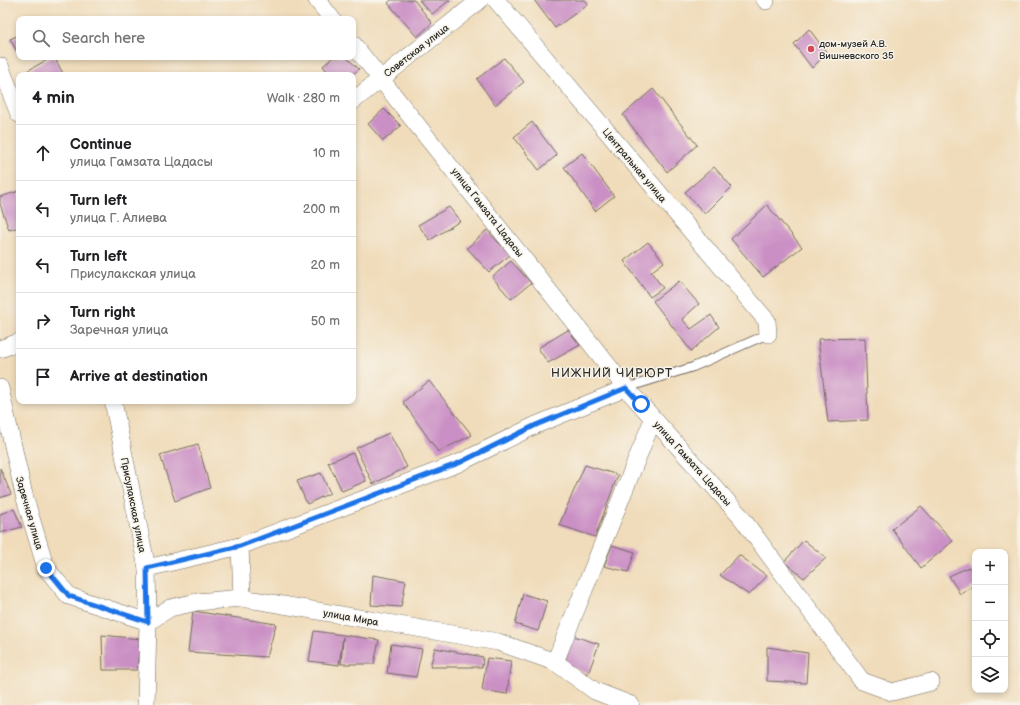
<!DOCTYPE html>
<meta charset="utf-8">
<style>
:root{--surface:#fff;--page:#f2f2f2;--text:#202124;--muted:#757577;--line:#e0e0e0}
body{margin:0;font-family:"Balsamiq Sans",sans-serif;background:var(--page);color:var(--text)}
.controls{position:absolute;right:12px;bottom:12px;display:grid;overflow:hidden;border-radius:8px;box-shadow:0 2px 6px #0003}
.controls button{width:36px;height:36px;display:grid;place-items:center;padding:0;border:0;border-bottom:1px solid var(--line);background:var(--surface);color:var(--text);font:20px sans-serif}
.stop{position:absolute;width:12px;height:12px;margin:-9px;border:3px solid #1a73e8;border-radius:50%;background:#fff}
.stop.end{background:#1a73e8;border-color:#fff;box-shadow:0 1px 4px #0008}
.list{margin:0;padding:0;list-style:none}
h2{display:flex;justify-content:space-between;align-items:center;height:52px;margin:0;padding:0 16px;font-size:17px}
h2 small{font-size:13px;font-weight:400;color:var(--muted)}
.list li{display:grid;grid-template-columns:26px 1fr auto;gap:12px;align-items:center;box-sizing:border-box;height:56px;padding:0 16px;border-top:1px solid var(--line)}
.list b{display:block;font-size:15px;white-space:nowrap}
.list p{margin:0;font-size:13px;white-space:nowrap;color:var(--muted)}
.list em{font-size:13px;font-style:normal;color:var(--muted)}
.icon{flex:none;width:22px;height:22px;fill:none;stroke:currentColor;stroke-width:2;stroke-linecap:round;stroke-linejoin:round}
.map{position:relative;flex:none;width:1020px;height:705px;overflow:hidden}
.search{position:absolute;background:var(--surface);box-shadow:0 2px 6px #0003;left:16px;top:16px;width:340px;height:44px;display:flex;align-items:center;gap:10px;box-sizing:border-box;padding:0 14px;border-radius:8px;color:var(--muted);font-size:15px}
.panel{position:absolute;background:var(--surface);box-shadow:0 2px 6px #0003;left:16px;top:72px;width:340px;height:332px;border-radius:8px}
.map>svg:first-child{display:block}
.building{fill:#ca8fc5}
.lines{fill:none;stroke-linecap:round;stroke-linejoin:round}
.service-casing{stroke:#70695d;stroke-width:10}
.minor-casing{stroke:#70695d;stroke-width:18}
.service{stroke:#fff;stroke-width:8}
.minor{stroke:#fff;stroke-width:17}
.route{stroke:#1a73e8;stroke-width:5}
.poi-dot{fill:#d1495b;stroke:#f7f3e8;stroke-width:1.5}
.labels{text-anchor:middle;stroke-width:3;stroke-linejoin:round;paint-order:stroke}
.poi-label{font-size:10px;fill:#2b2b2b;stroke:#f7f3e8;text-anchor:start}
.street-label{font-size:10px;fill:#2b2b2b;stroke:#f7f3e8}
.quarter-label{font-size:12px;letter-spacing:1px;fill:#2b2b2b;stroke:#f7f3e8}
</style>
<div class="map">
<svg width="1020" height="705" viewBox="0 0 1020 705">
<rect width="100%" height="100%" fill="#f7f3e8"/>
<filter id="ink" filterUnits="userSpaceOnUse"><feTurbulence type="fractalNoise" baseFrequency=".025" numOctaves="2"/><feDisplacementMap in="SourceGraphic" scale="8" xChannelSelector="R" yChannelSelector="G"/><feConvolveMatrix kernelMatrix="1 2 1 2 8 2 1 2 1" color-interpolation-filters="sRGB"/></filter>
<filter id="wash" filterUnits="userSpaceOnUse"><feTurbulence type="fractalNoise" baseFrequency=".012" numOctaves="4" result="noise"/><feDisplacementMap in="SourceGraphic" scale="16" xChannelSelector="R" yChannelSelector="G"/><feGaussianBlur stdDeviation="0.9" result="paint"/><feColorMatrix in="noise" values="0 0 0 0 0 0 0 0 0 0 0 0 0 0 0 0 0 1.4 0 .05"/><feComposite in="paint" operator="in"/></filter>
<g filter="url(#wash)">
<rect width="100%" height="100%" fill="#f0dcba"/>
<g id="blocks">
<g class="building">
<path d="M391 0H414L432 23 417 37 388 3Z"/>
<path d="M419 0H450L432 14Z"/>
<path d="M534 0H585L588 4 555 28Z"/>
<path d="M809 29 827 53 812 68 794 44Z"/>
<path d="M19 35V56L10 39Z"/>
<path d="M52 57H54L64 75H29L27 71Z"/>
<path d="M333 57H346L359 69 352 75H330L323 66Z"/>
<path d="M504 58 524 82 495 105 477 79Z"/>
<path d="M653 89 697 145 667 172 623 115Z"/>
<path d="M384 109 401 126 383 141 368 124Z"/>
<path d="M532 122 557 155 539 170 514 137Z"/>
<path d="M582 153 614 196 595 211 564 167Z"/>
<path d="M714 167 732 187 705 214 685 192Z"/>
<path d="M19 191V227L9 230 0 204V197Z"/>
<path d="M767 205 802 247 763 277 731 239Z"/>
<path d="M449 207 460 221 430 240 418 225Z"/>
<path d="M487 230 510 255 489 272 467 248Z"/>
<path d="M648 242 664 262 651 272 663 288 650 297 624 261Z"/>
<path d="M511 261 531 283 511 299 492 277Z"/>
<path d="M679 281 699 304 682 319 691 329 711 315 719 327 691 351 653 301Z"/>
<path d="M568 330 580 345 548 363 538 348Z"/>
<path d="M865 338 868 420 828 422 818 339Z"/>
<path d="M429 381 472 435 438 452 403 402Z"/>
<path d="M389 433 407 467 373 484 356 448Z"/>
<path d="M198 444 210 488 175 501 160 455Z"/>
<path d="M353 453 366 481 342 491 328 462Z"/>
<path d="M585 465 618 475 595 537 559 525Z"/>
<path d="M0 468 11 494 0 498Z"/>
<path d="M321 473 330 493 307 504 297 481Z"/>
<path d="M921 506 953 541 921 568 892 529Z"/>
<path d="M14 509 22 527 0 533V514Z"/>
<path d="M804 540 826 558 804 578 784 562Z"/>
<path d="M612 545 635 552 628 572 604 566Z"/>
<path d="M739 555 767 576 749 595 720 575Z"/>
<path d="M969 567 975 577V586L960 594 949 576Z"/>
<path d="M373 575 406 581 401 607 371 605Z"/>
<path d="M523 594 547 601 538 631 515 624Z"/>
<path d="M193 611 276 624 267 657 188 652Z"/>
<path d="M314 631 379 640 374 664H341L343 637 339 665 309 661Z"/>
<path d="M102 635 140 639 137 670H103Z"/>
<path d="M574 636 599 644 588 674 564 664Z"/>
<path d="M391 644 422 649 416 677 387 673Z"/>
<path d="M767 647 808 653 806 683 767 681Z"/>
<path d="M435 648 483 657 482 667H430Z"/>
<path d="M487 658 511 661 507 694 482 690Z"/>
</g>
</g>
</g>
<g filter="url(#ink)">
<use href="#blocks" fill-opacity="0" stroke="#70695d" stroke-width="1"/>
<g class="lines">
<defs>
<path id="service" d="M626 388 693 367 768 334"/>
<g id="minor">
<path d="M317 0 332 19"/>
<path d="M496 0 767 321 768 334"/>
<path d="M765 0 766 1"/>
<path d="M353 44 626 388 741 517 862 681 892 692 931 682"/>
<path d="M0 66 19 114"/>
<path d="M353 101 480 0"/>
<path d="M0 349 19 342"/>
<path d="M0 388 24 495 46 568 69 596 148 622 170 608 197 602 242 598 498 642 555 662 595 691 631 705"/>
<path d="M113 401 147 568 148 622 146 705"/>
<path d="M240 546 242 598"/>
<path d="M147 568 240 546 459 463 536 425 626 388"/>
<path d="M555 662 653 419"/>
</g>
</defs>
<use href="#service" class="service-casing"/>
<use href="#minor" class="minor-casing"/>
<use href="#service" class="service"/>
<use href="#minor" class="minor"/>
</g>
</g>
<g class="lines" filter="url(#ink)">
<path class="route" d="M46 568 69 596 148 622 147 568 240 546 459 463 536 425 626 388 641 404"/>
</g>
<circle class="poi-dot" cx="811" cy="49" r="4"/>
<g class="labels">
<g class="poi-label">
<text x="819" y="47">дом-музей А.В.<tspan x="819" dy="12">Вишневского 35</tspan></text>
</g>
<g class="street-label">
<text transform="translate(416 50) rotate(-38)" y="4">Советская улица</text>
<text transform="translate(635 165) rotate(50)" y="4">Центральная улица</text>
<text transform="translate(488 212) rotate(52)" y="4">улица Гамзата Цадасы</text>
<text transform="translate(693 463) rotate(48)" y="4">улица Гамзата Цадасы</text>
<text transform="translate(134 505) rotate(79)" y="4">Присулакская улица</text>
<text transform="translate(30 513) rotate(74)" y="4">Заречная улица</text>
<text transform="translate(351 617) rotate(10)" y="4">улица Мира</text>
</g>
<g class="quarter-label">
<text x="612" y="377">НИЖНИЙ ЧИРЮРТ</text>
</g>
</g>
</svg>
<div class="controls">
<button>+</button>
<button>−</button>
<button><svg class="icon" aria-label="locate" viewBox="0 0 24 24"><circle cx="12" cy="12" r="6"/><path d="M12 2v4M12 18v4M2 12h4M18 12h4"/></svg></button>
<button><svg class="icon" aria-label="layers" viewBox="0 0 24 24"><path d="M12 4l9 5-9 5-9-5zM3 14l9 5 9-5"/></svg></button>
</div>
<div class="stop" style="left:641px;top:404px"></div>
<div class="stop end" style="left:46px;top:568px"></div>
<div class="search"><svg class="icon" aria-label="search" viewBox="0 0 24 24"><circle cx="10" cy="10" r="6"/><path d="M15 15l6 6"/></svg>Search here</div>
<section class="panel">
<h2>4 min<small>Walk · 280 m</small></h2>
<ul class="list">
<li><svg class="icon" aria-label="ahead" viewBox="0 0 24 24"><path d="M12 20V5M6 11l6-6 6 6"/></svg><div><b>Continue</b><p>улица Гамзата Цадасы</p></div><em>10 m</em></li>
<li><svg class="icon" aria-label="left" viewBox="0 0 24 24"><path d="M17 20v-9H6M10 6l-5 5 5 5"/></svg><div><b>Turn left</b><p>улица Г. Алиева</p></div><em>200 m</em></li>
<li><svg class="icon" aria-label="left" viewBox="0 0 24 24"><path d="M17 20v-9H6M10 6l-5 5 5 5"/></svg><div><b>Turn left</b><p>Присулакская улица</p></div><em>20 m</em></li>
<li><svg class="icon" aria-label="right" viewBox="0 0 24 24"><path d="M7 20v-9h11M14 6l5 5-5 5"/></svg><div><b>Turn right</b><p>Заречная улица</p></div><em>50 m</em></li>
<li><svg class="icon" aria-label="arrive" viewBox="0 0 24 24"><path d="M6 21V4h12l-3 4 3 4H6"/></svg><div><b>Arrive at destination</b></div></li>
</ul>
</section>
</div>
